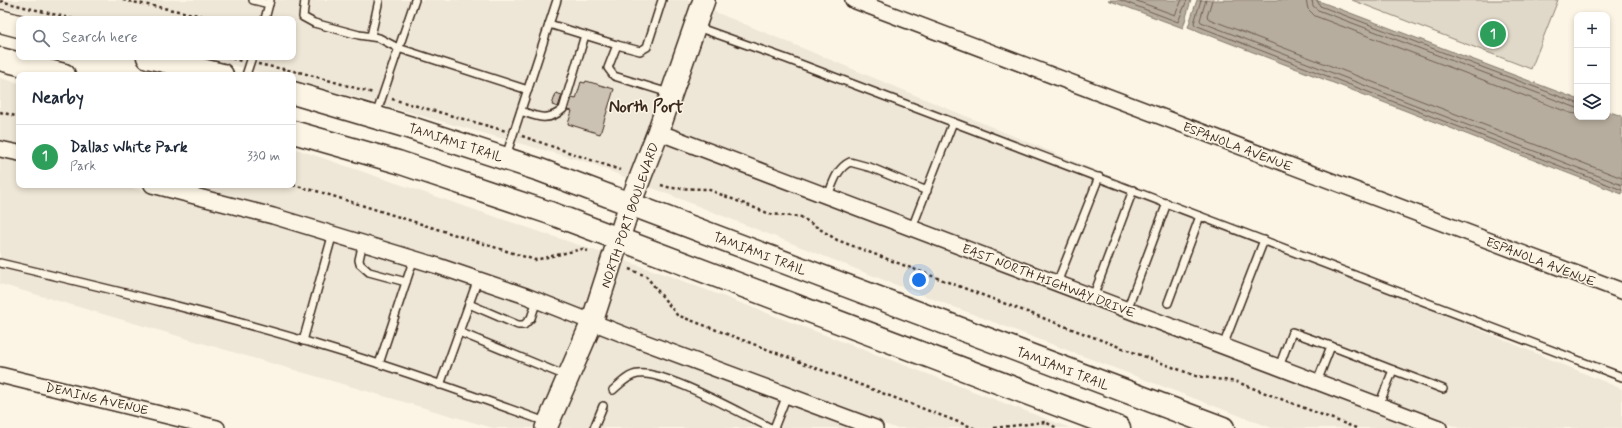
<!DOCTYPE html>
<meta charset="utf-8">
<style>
:root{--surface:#fff;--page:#f6f6f7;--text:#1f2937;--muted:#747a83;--line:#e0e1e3;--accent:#3b2a1e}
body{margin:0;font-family:Mynerve,sans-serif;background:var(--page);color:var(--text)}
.controls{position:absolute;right:12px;top:12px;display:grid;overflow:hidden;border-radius:8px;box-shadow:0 2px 6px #0003}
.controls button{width:36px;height:36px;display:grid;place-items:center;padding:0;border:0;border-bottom:1px solid var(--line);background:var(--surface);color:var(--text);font:20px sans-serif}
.you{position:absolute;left:919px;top:280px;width:14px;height:14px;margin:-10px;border:3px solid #fff;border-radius:50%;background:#1a73e8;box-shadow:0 0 0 6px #1a73e833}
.badge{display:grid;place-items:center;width:26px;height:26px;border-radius:50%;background:var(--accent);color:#fff;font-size:13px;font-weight:700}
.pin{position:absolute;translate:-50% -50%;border:2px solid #fff;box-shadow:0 1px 4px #0006}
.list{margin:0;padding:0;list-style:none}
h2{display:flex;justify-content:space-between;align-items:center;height:52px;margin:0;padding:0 16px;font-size:17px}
h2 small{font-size:13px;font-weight:400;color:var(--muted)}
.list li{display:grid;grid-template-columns:26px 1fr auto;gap:12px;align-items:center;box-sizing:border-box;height:64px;padding:0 16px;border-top:1px solid var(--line)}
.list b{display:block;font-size:15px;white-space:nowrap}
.list p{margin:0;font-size:13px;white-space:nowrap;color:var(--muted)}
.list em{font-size:13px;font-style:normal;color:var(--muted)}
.icon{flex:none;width:22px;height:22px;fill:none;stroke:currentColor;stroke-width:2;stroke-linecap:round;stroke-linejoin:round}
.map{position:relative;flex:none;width:1622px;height:428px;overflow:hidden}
.search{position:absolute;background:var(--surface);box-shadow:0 2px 6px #0003;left:16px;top:16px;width:280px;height:44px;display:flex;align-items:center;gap:10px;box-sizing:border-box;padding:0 14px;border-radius:8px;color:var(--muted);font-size:15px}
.panel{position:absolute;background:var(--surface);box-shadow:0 2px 6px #0003;left:16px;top:72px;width:280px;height:116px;border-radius:8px}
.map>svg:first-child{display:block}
.built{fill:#eee6d6}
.park{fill:#e0d8c8;stroke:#8e8173}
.water{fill:#b7ad9e;stroke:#85796b}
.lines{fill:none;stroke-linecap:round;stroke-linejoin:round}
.shore{stroke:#6d5e51;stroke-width:1}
.building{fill:#ccc2b3;stroke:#3b2a1e}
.lane-casing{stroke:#3b2a1e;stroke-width:10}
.street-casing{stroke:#3b2a1e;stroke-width:18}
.secondary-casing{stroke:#3b2a1e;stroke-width:24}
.primary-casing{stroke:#3b2a1e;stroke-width:25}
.path{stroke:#3b2a1e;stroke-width:2.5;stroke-dasharray:3 3;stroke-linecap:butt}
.lane{stroke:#fcf5e5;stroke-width:7}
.street{stroke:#fcf5e5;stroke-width:15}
.secondary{stroke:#fcf5e5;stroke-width:21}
.primary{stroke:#fcf5e5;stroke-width:22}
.labels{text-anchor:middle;stroke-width:3;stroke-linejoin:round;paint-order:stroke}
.street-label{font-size:13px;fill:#3b2a1e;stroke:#fcf5e5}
.district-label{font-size:17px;font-weight:bold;fill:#3b2a1e;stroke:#fcf5e5}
</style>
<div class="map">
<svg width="1622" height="428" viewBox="0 0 1622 428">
<rect width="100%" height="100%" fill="#fcf5e5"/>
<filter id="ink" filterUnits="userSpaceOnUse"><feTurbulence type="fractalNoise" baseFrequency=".025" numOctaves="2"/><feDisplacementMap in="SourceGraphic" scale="8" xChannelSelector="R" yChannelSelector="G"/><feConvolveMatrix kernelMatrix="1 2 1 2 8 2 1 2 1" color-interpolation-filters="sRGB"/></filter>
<g filter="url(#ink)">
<g class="built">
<path d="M0 0H697L632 180 590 163 293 80V75H272L200 57H293V19H49L0 7Z"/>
<path d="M708 9 1622 389V428H1459L667 127Z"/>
<path d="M0 78 19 83V146L0 141Z"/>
<path d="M662 141 1418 428H1272L904 288 645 185Z"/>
<path d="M293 148 608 255 588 312 528 289 360 233 275 209 181 185H293Z"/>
<path d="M0 156 19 160V185H121L144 191 272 223 437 273 524 303 583 326 539 428H493L0 284Z"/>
<path d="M620 259 672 277 1070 428H895L627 329 600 317Z"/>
<path d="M595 331 623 342 854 428H553Z"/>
</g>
<path class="park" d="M1352 0H1558L1531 69Z"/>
<g class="water">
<path d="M1108 0H1191L1183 28Z"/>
<path d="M1197 0H1316L1577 99V117H1607V111L1622 116V194L1188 27Z"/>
</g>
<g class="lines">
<g class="shore">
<path d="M1120 0 1178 22 1187 0"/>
<path d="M1134 0 1175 15 1182 0"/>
<path d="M1201 0 1194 23 1195 25 1622 190"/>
<path d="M1206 0 1200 20 1201 22 1622 185"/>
<path d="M1212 0 1207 17 1209 19 1622 178"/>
<path d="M1306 0 1308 9 1315 16 1570 113 1577 114"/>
<path d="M1312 0 1313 6 1318 10 1577 108"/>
<path d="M1317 0 1320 6 1577 103"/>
</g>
</g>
<g class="building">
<path d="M586 81 614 89 600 134 568 124 572 111 568 110 572 98 576 99 581 82 585 83Z"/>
<path d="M556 93 562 95 558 107 552 105Z"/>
</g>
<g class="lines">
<defs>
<g id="lane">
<path d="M253 0 269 4"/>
<path d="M305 0 303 17 314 23 359 35 379 38 398 48 528 90"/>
<path d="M265 19 270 0"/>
<path d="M549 24 617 45 608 68 614 76 669 93"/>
<path d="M697 27 787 59 1622 377"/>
<path d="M371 36 379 0"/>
<path d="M617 45 640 51 647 47 662 0"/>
<path d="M246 75 252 57"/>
<path d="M521 111C537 117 549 122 563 109L585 35"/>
<path d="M376 115 415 0"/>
<path d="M506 156 557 0"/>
<path d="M828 196C833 183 837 168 850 162L872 168 927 191"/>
<path d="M912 228 953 122"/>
<path d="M363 242 359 260 360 264 369 272 406 282"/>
<path d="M0 263C110 289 220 315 328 348 402 370 474 396 546 422"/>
<path d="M1057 283 1099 177"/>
<path d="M1093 297 1133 190"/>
<path d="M1168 303 1200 216"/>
<path d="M469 304 518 325H524L531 318 537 300"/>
<path d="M1127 310 1167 203"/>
<path d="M459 332 566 376"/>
<path d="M303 341 333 233"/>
<path d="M1223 346 1264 240"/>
<path d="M379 364 414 258"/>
<path d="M1279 367 1292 332 1331 346"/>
<path d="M1317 382 1331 346 1393 370"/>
<path d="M440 385 478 279"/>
<path d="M613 390C620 384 628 375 638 374 665 370 743 415 771 428"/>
<path d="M1379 405 1393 370 1443 389"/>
<path d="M594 428 603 406"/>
<path d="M774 428 787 395"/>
</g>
<g id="street">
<path d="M853 0 1622 291"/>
<path d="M658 132 1439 428"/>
<path d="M0 149 19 153"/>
<path d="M152 185 273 216 438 266 526 296 625 335 875 428"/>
<path d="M0 375 217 428"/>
</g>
<path id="secondary" d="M546 428 592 322 630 204 658 132 704 0"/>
<g id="primary">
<path d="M0 21 19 26"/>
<path d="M148 57 222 75"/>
<path d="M0 59 64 75"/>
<path d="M293 93 408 127 540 170 1223 428"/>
<path d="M293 132 398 162 550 213 1119 428"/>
</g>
</defs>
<use href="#lane" class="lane-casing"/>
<use href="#street" class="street-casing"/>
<use href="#secondary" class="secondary-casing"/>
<use href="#primary" class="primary-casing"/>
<g class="path">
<path d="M123 0 218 19"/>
<path d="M0 1 73 19"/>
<path d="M226 57 241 61"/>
<path d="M258 64 303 73 373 93"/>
<path d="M392 99 506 131"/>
<path d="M0 112 19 117"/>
<path d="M522 136 620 170"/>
<path d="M293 185 320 192 535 260 582 249 588 251"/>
<path d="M661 185 671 188 707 189 770 214 801 217 837 240 1196 376 1237 382 1356 428"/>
<path d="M629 269 646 276 677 315 974 428"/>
<path d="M994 428 1045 422 1057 428"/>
</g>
<use href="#lane" class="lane"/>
<use href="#street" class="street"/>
<use href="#secondary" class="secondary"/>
<use href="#primary" class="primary"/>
</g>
</g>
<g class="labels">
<g class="street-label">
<text transform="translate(456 142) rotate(18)" y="5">TAMIAMI TRAIL</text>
<text transform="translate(1238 146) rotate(21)" y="5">ESPANOLA AVENUE</text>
<text transform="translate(629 215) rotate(-71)" y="5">NORTH PORT BOULEVARD</text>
<text transform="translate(760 253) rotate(21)" y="5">TAMIAMI TRAIL</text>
<text transform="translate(1541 261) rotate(21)" y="5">ESPANOLA AVENUE</text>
<text transform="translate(1049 280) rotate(21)" y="5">EAST NORTH HIGHWAY DRIVE</text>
<text transform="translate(1063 368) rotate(21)" y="5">TAMIAMI TRAIL</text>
<text transform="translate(97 398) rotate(13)" y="5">DEMING AVENUE</text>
</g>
<g class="district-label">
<text x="646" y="112">North Port</text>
</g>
</g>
</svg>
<div class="controls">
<button>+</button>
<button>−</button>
<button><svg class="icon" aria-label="layers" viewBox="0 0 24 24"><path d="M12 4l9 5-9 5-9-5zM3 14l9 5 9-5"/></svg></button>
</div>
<div class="you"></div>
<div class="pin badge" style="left:1493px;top:34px;background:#2e9e5b">1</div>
<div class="search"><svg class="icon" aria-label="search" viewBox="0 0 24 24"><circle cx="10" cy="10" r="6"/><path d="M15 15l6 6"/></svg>Search here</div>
<section class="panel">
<h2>Nearby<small></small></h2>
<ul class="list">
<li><span class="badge" style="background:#2e9e5b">1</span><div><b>Dallas White Park</b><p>Park</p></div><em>330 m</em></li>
</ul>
</section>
</div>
